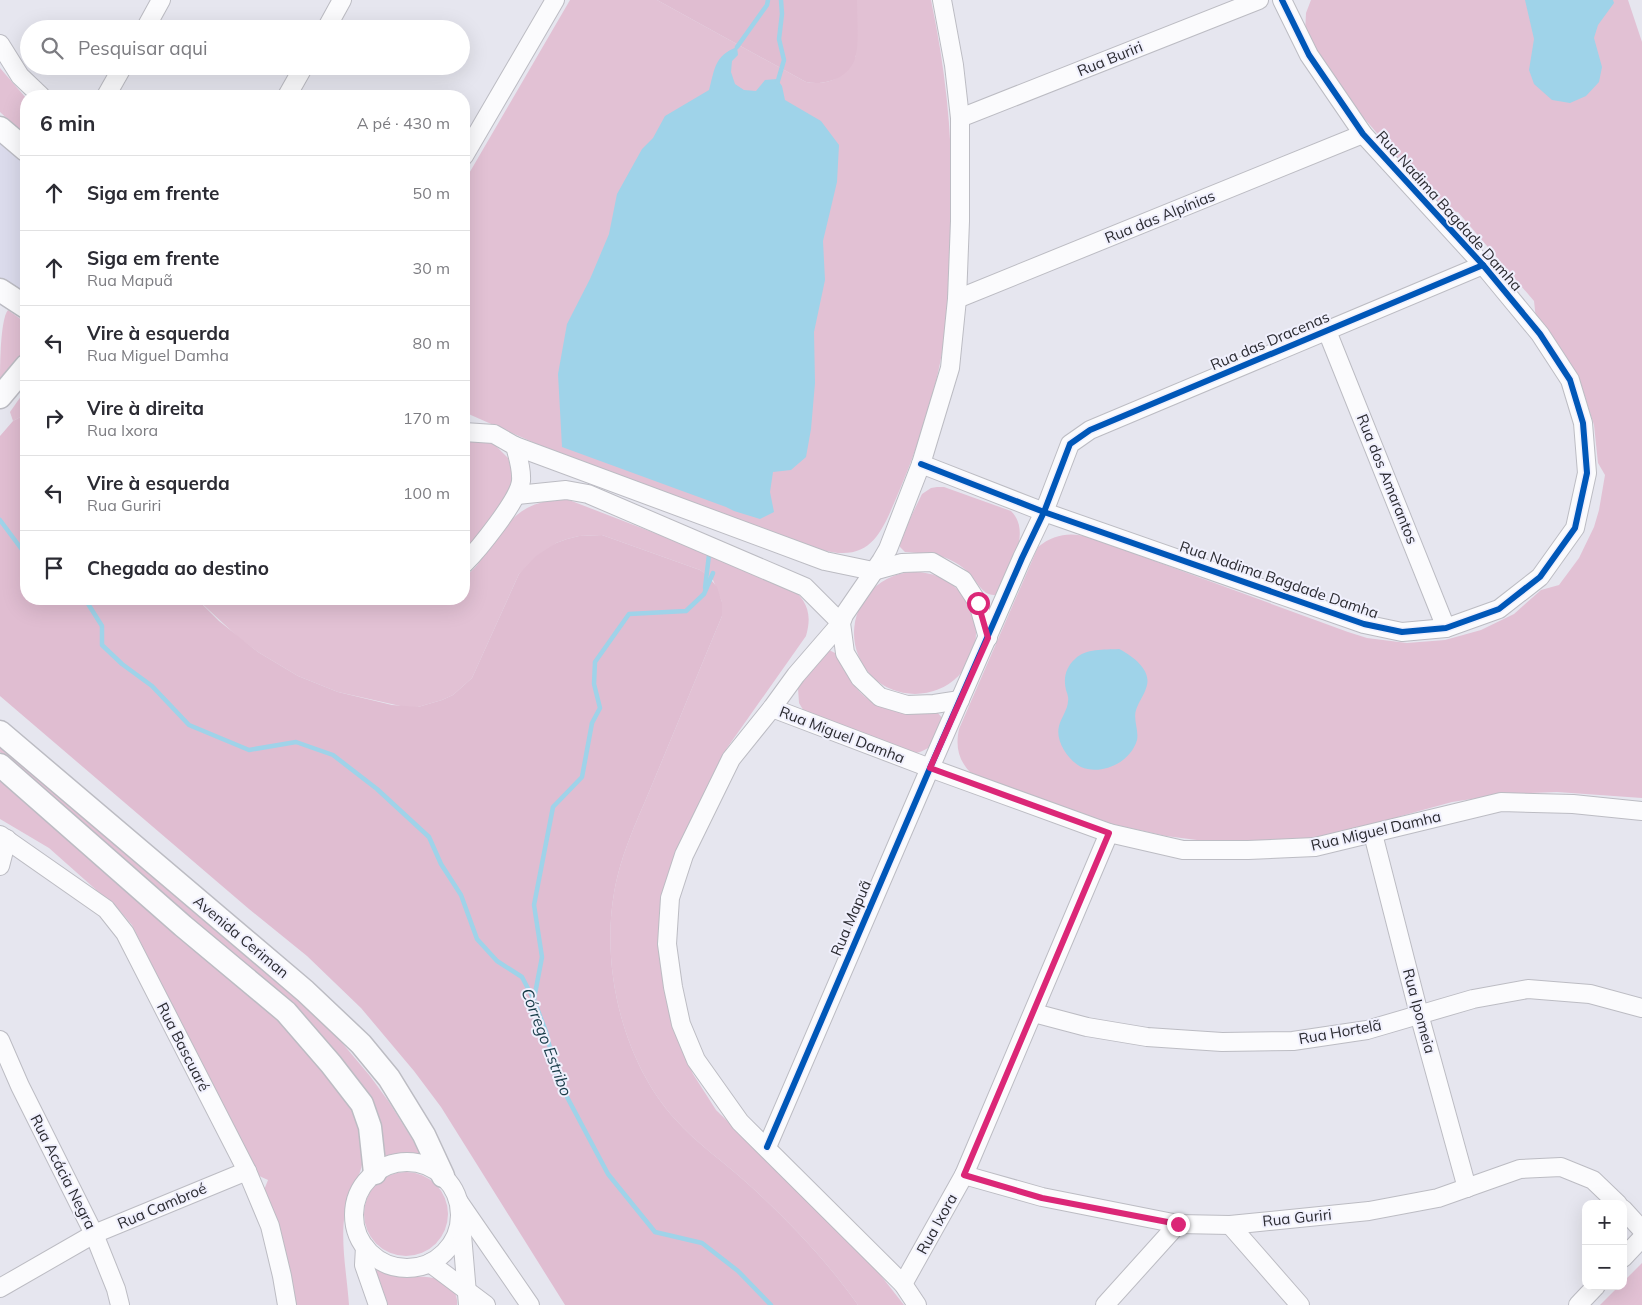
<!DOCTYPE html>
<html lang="pt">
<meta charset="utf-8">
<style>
:root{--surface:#fff;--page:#f7f7f7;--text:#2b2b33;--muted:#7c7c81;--line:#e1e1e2}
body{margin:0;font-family:Mulish,sans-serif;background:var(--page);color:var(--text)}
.controls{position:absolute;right:15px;bottom:15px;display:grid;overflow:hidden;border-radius:10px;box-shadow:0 5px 20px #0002}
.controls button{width:45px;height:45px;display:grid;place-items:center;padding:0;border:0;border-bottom:1px solid var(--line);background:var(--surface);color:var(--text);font:25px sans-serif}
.stop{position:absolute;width:15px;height:15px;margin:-11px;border:4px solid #db2777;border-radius:50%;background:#fff}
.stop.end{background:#db2777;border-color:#fff;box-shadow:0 1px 5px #0008}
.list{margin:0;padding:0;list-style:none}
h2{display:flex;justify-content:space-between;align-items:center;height:65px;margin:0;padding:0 20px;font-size:21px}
h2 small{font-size:16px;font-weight:400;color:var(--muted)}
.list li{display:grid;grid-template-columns:32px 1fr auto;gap:15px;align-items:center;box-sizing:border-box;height:75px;padding:0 20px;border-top:1px solid var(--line)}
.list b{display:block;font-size:19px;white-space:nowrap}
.list p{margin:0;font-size:16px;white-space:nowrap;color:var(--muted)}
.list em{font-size:16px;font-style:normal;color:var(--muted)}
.icon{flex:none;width:28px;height:28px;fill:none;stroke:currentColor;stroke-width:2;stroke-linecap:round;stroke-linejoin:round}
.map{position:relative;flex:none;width:1642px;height:1305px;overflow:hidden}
.search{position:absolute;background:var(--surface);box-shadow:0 5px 20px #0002;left:20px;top:20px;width:450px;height:55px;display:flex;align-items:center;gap:12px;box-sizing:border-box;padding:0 18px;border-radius:28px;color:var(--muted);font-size:19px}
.panel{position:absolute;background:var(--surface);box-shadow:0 5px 20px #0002;left:20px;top:90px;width:450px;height:515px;border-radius:20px}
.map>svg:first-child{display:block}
.built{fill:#dbdbec}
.green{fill:#e2c1d4}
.forest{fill:#e0bdd1}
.water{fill:#9fd3e9}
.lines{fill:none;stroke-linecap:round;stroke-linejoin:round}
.stream{stroke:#9fd3e9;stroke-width:4.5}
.minor-casing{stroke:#bcbcc3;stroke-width:20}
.tertiary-casing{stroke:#bcbcc3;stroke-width:25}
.minor{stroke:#fbfbfd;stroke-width:18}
.tertiary{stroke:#fbfbfd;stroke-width:22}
.cycleway-casing{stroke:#f0f0fd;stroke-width:9}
.cycleway{stroke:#0057b8;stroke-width:6}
.route{stroke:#db2777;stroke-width:6}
.labels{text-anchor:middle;stroke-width:4;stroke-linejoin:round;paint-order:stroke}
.street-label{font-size:15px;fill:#2b2b31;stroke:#f0f0fd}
.water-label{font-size:16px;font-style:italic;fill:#173a47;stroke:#f0f0fd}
</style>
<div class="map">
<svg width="1642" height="1305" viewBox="0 0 1642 1305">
<rect width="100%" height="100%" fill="#e6e6ef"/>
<path class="built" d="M0 128 26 150V307L0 290Z"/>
<g class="green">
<path d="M570 0H657L806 82C829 86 847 77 856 55L857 0H931C948 81 954 153 951 236 950 258 950 279 949 300 944 366 925 430 900 489 883 528 874 564 822 550L546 448 464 412V182Z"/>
<path d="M1311 0H1628L1642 42V798L1557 792 1504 794 1452 802 1401 816 1376 825 1315 838 1220 843 1166 836 1112 824 973 775C959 762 955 748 959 729L1038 547C1054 534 1070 532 1089 537L1348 632 1367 638 1407 643 1445 640 1481 630 1514 614 1541 590 1559 585 1579 558 1594 527 1599 510 1605 475 1598 463 1594 425 1582 387 1562 351 1536 319 1534 301 1458 212 1444 211 1339 89 1305 33 1306 13Z"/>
<path d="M0 68 26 98V136L0 112Z"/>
<path d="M8 310 26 323V351L0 383C0 367 0 320 8 310Z"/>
<path d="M26 389V414L13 421 10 412Z"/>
<path d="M464 440 489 442 496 446 508 458 513 474 511 491 464 553Z"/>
<path d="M937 487H944L1011 511C1032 532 1010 567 1001 590L995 595C982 596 976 579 967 571 946 553 930 554 905 552L900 547V539L922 494 931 488Z"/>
<path d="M560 499 569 500 787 584C806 599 813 612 806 636L727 748 676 858 662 969 665 992 670 1014 684 1054 693 1074 716 1110 864 1254 904 1305H858C826 1260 788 1220 747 1183 724 1162 696 1143 675 1119 623 1062 601 968 614 893 621 852 639 817 654 780 677 725 699 671 722 616V602L713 580 700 570 602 535 579 536 567 539 556 543 519 574 472 678 453 695 442 700 418 707H405L338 692 298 676 258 652 238 637 197 599H464V577C473 571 479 563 485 554 510 522 516 504 560 499Z"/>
<circle cx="915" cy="633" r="61"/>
<path d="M829 650 837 654C849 684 867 708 901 712 912 714 925 712 937 712L944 720C936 736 935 749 916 753L805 713 799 703 798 688 824 652Z"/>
<path d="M0 737 322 1019 370 1076 389 1102 422 1155H401L383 1159 384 1146 380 1122 146 882 0 752Z"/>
<path d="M0 777 283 1020 357 1115C362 1131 366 1156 360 1172 354 1187 347 1195 345 1212 340 1242 347 1275 349 1305H294L264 1190 268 1180 255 1174 132 925 120 911 49 848 0 819Z"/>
<circle cx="406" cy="1214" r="42"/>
<path d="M1642 1263V1305H1600L1619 1286H1623V1282Z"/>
<path d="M370 1264C381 1270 391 1274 403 1277 411 1278 418 1276 426 1277 442 1278 459 1288 457 1305H388L385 1302Z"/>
</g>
<g class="forest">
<path d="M657 0H857C857 15 859 42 856 55 851 78 826 86 806 82Z"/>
<path d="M26 414V599H197L219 621 258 652 298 676 338 692 392 705 418 707 442 700 453 695 472 678 519 574 536 556 556 543 567 539 579 536 602 535 700 570 707 575 717 587 722 602V616C699 671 677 725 654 780 639 817 621 852 614 893 601 968 623 1062 675 1119 696 1143 724 1162 747 1183 788 1220 826 1260 858 1305H565L441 1107 414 1071 361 1008 307 956 249 909 0 696V436L13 421Z"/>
</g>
<g class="water">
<path d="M1525 0H1613L1614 3 1598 25 1594 38 1602 67 1599 82 1586 96 1570 103 1552 100 1534 84 1529 70 1534 39Z"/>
<path d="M737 47 738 55 732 61 731 72 735 84 744 90 756 91 765 80 777 79 782 86 785 100 821 121 839 145 837 182 823 241 825 280 814 332 815 383 811 429 806 457 791 470 773 472 770 492 774 512 760 519 734 511 726 507 562 447 558 374 567 324 590 279 609 234 617 194 642 149 653 138 665 116 709 90C715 69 714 56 737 47Z"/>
<path d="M1119 649C1131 655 1151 669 1147 685 1145 694 1139 701 1136 710 1133 719 1139 731 1137 740 1131 762 1102 776 1081 767 1068 760 1055 741 1059 726 1061 718 1068 709 1068 701 1069 698 1067 693 1066 690 1063 678 1066 667 1075 659 1086 648 1104 650 1119 649Z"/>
</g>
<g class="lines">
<g class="stream">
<path d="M737 47 767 5 768 0"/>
<path d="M777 84 784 60 779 39 782 14 781 0"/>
<path d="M0 520 26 555"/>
<path d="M705 588 709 555"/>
<path d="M85 599 102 626V645L122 664 152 686 189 725 249 750 296 742 333 755 377 789 429 837 441 864 461 895 477 939 497 961 522 977 534 1000 546 1032 558 1080 608 1174 655 1232 702 1243 738 1271 771 1305"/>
<path d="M534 999 542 957 534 905 553 807 582 777 592 723 600 708 594 684 595 662 629 614 686 611 704 594 713 573"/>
</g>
<defs>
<g id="minor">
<path d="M942 0 954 65 960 118V221L957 299 950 368 921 464 888 549 881 561 844 615 841 623 845 653 860 678 880 697 907 705 934 704 960 700"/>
<path d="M145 29 161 0"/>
<path d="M326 29 342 0"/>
<path d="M0 44 20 76 41 96"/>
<path d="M106 96 123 66"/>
<path d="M287 96 304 66"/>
<path d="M960 118 1259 0"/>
<path d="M464 156 555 0"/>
<path d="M957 299 1363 134"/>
<path d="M1327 331 1446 628"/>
<path d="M464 432 494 434 515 446C518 457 522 469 521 481 519 500 478 550 464 564"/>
<path d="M515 446 825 561 873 571 902 563 932 562 963 580 978 603 988 638"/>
<path d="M921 464 1044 512 1364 624 1402 632 1446 628 1499 609 1540 577 1575 528 1587 473 1583 423 1570 380 1540 334 1483 265 1363 134 1309 55 1282 0"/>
<path d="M517 495 566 490 588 494 805 587 841 623"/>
<path d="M841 623 796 675 772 708 731 759 684 855 670 898 667 944 673 987 681 1024 696 1060 740 1122 903 1284 917 1305"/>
<path d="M772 708 930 768 1109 833 1183 850H1248L1315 847 1501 802 1573 804 1642 811"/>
<path d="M1373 834 1419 1014 1467 1188"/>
<path d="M0 835 106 909 125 933 247 1171 270 1226 282 1276 287 1305"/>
<path d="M0 866 7 839"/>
<path d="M1034 1013 1087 1027 1147 1037 1222 1042 1293 1041 1367 1030 1473 999 1528 989 1590 994 1642 1008"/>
<path d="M0 1040 20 1086 94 1234 116 1289 120 1305"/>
<path d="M767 1147 930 768 1022 558 1044 512 1070 444 1090 430 1483 265"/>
<circle cx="407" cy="1215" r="53"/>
<path d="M964 1175 1042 1197 1178 1224 1230 1225 1369 1211 1438 1198 1520 1169 1561 1167 1593 1180 1618 1204"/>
<path d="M459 1202 530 1305"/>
<path d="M1623 1209 1642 1230"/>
<path d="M461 1223 468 1305"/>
<path d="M1230 1225 1300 1305"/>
<path d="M365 1247 364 1265 378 1305"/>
<path d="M1623 1258 1642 1238"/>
<path d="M430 1263 486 1305"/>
<path d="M903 1284 964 1175 1109 833"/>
<path d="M0 1288 94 1234 247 1171"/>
<path d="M1105 1305 1178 1224"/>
<path d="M1578 1305 1596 1286"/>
</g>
<g id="tertiary">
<path d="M0 128 26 150"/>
<path d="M0 290 26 307"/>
<path d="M0 397 26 366"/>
<path d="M0 732 305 991 361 1044 389 1078 424 1135 443 1176"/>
<path d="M0 765 183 926 286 1012 331 1064 362 1104 370 1127 375 1173"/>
</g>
</defs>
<use href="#minor" class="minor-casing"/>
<use href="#tertiary" class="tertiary-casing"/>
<use href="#minor" class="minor"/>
<use href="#tertiary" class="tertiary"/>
<defs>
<g id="cycleway">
<path d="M921 464 1044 512 1364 624 1402 632 1446 628 1499 609 1540 577 1575 528 1587 473 1583 423 1570 380 1540 334 1483 265 1363 134 1309 55 1282 0"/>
<path d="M767 1147 930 768 1022 558 1044 512 1070 444 1090 430 1483 265"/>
</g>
</defs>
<use href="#cycleway" class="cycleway-casing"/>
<use href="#cycleway" class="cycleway"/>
</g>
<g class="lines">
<path class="route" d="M978 603 988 638 930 768 1109 833 964 1175 1042 1198 1178 1224"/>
</g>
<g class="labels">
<g class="street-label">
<text transform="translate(1110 59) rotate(-22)" y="5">Rua Buriri</text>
<text transform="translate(1449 211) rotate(48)" y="5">Rua Nadima Bagdade Damha</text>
<text transform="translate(1160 217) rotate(-22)" y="5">Rua das Alpínias</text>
<text transform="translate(1270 341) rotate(-23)" y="5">Rua das Dracenas</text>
<text transform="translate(1387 479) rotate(68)" y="5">Rua dos Amarantos</text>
<text transform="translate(1279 580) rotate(19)" y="5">Rua Nadima Bagdade Damha</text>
<text transform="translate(842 735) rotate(21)" y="5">Rua Miguel Damha</text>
<text transform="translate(1376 831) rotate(-13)" y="5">Rua Miguel Damha</text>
<text transform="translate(851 918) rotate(-67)" y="5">Rua Mapuã</text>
<text transform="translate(241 937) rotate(40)" y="5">Avenida Ceriman</text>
<text transform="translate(1419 1011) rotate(75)" y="5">Rua Ipomeia</text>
<text transform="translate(1340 1032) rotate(-10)" y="5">Rua Hortelã</text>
<text transform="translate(183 1047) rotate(63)" y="5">Rua Bascuaré</text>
<text transform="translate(63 1172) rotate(63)" y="5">Rua Acácia Negra</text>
<text transform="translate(162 1206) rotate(-23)" y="5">Rua Cambroé</text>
<text transform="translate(1297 1218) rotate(-6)" y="5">Rua Guriri</text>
<text transform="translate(937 1224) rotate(-61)" y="5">Rua Ixora</text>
</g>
<g class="water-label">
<text transform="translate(547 1042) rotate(69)" y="6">Córrego Estribo</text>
</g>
</g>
</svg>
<div class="controls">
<button>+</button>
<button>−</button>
</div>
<div class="stop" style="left:978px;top:603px"></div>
<div class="stop end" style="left:1178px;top:1224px"></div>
<div class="search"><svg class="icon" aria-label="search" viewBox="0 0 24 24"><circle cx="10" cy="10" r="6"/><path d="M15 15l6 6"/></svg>Pesquisar aqui</div>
<section class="panel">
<h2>6 min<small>A pé · 430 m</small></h2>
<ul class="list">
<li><svg class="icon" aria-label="ahead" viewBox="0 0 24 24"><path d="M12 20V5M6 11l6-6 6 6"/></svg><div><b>Siga em frente</b></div><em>50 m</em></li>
<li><svg class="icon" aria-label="ahead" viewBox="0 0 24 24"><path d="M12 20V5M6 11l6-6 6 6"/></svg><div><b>Siga em frente</b><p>Rua Mapuã</p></div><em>30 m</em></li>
<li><svg class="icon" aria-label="left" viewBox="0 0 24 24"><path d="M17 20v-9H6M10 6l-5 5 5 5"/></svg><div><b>Vire à esquerda</b><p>Rua Miguel Damha</p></div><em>80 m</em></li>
<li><svg class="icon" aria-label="right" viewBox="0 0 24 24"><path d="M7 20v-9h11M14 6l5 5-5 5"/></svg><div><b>Vire à direita</b><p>Rua Ixora</p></div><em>170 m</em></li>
<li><svg class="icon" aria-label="left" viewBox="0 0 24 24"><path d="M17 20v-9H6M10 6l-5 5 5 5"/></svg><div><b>Vire à esquerda</b><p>Rua Guriri</p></div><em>100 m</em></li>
<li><svg class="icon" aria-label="arrive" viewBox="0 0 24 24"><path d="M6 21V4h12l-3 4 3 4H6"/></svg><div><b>Chegada ao destino</b></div></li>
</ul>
</section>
</div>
